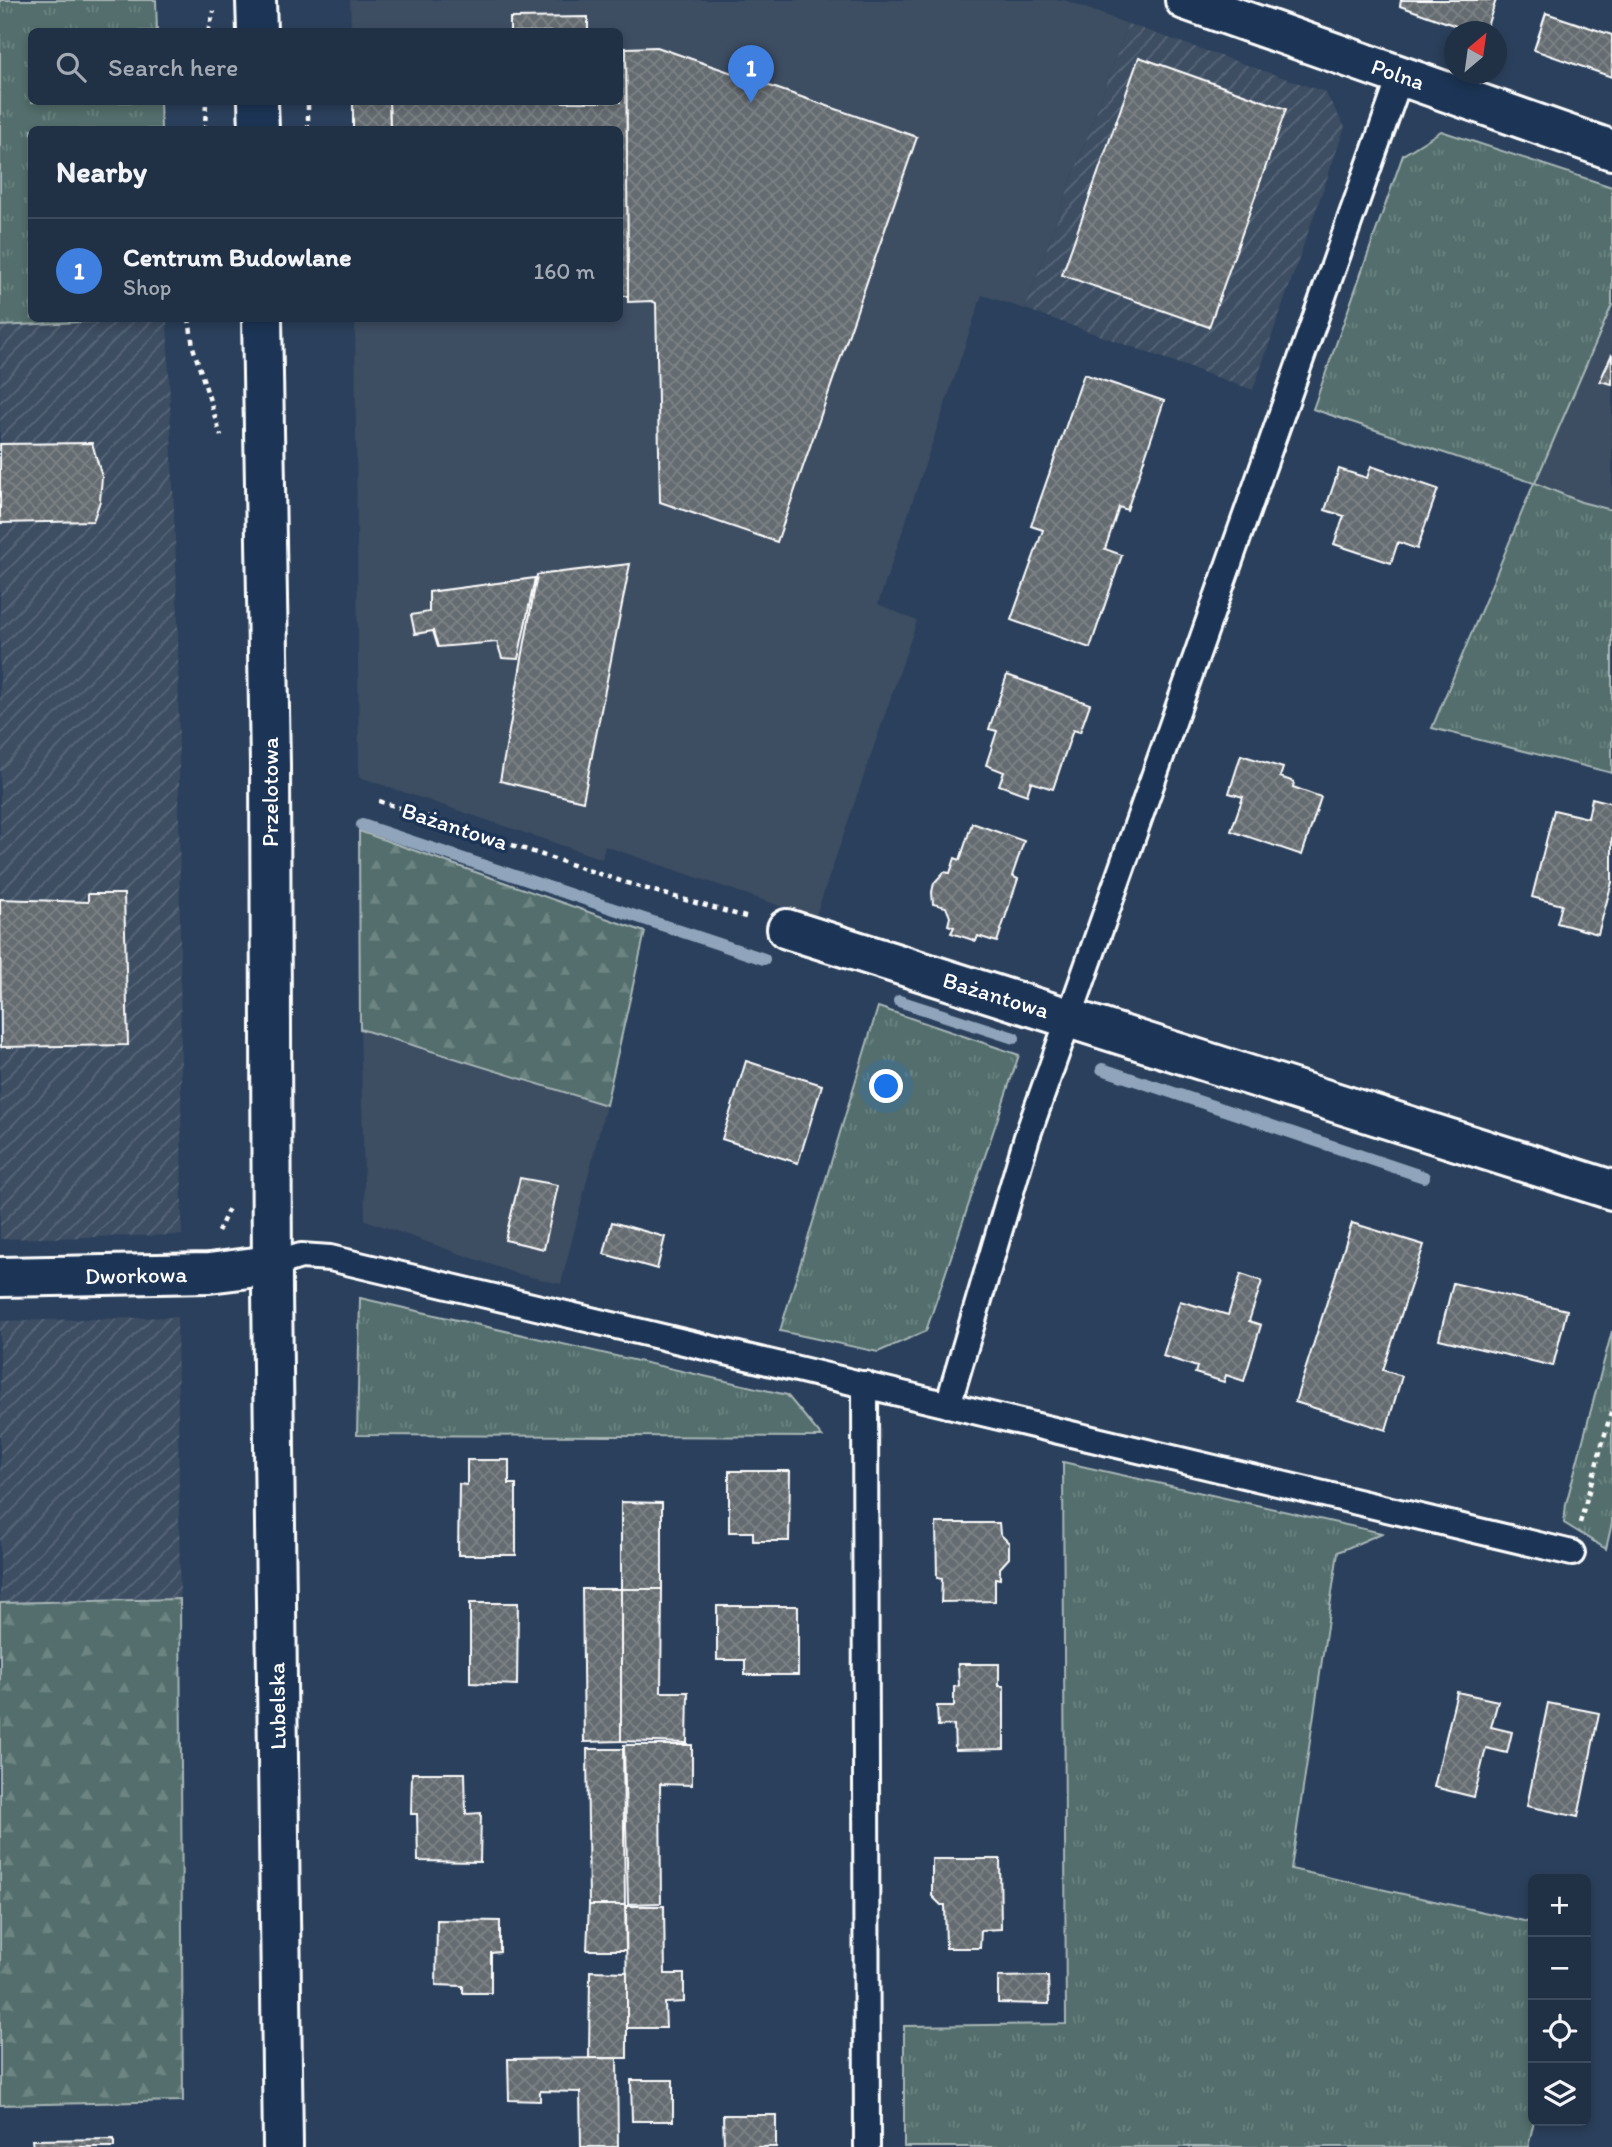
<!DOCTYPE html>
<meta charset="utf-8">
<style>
:root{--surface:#203045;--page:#28384c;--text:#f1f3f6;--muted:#a2a9b3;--line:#3d4b5e;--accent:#ffd166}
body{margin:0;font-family:Itim,sans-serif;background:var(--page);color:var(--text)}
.controls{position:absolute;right:21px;bottom:21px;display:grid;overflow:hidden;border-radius:10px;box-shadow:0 4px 10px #0003}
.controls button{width:63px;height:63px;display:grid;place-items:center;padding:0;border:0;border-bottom:2px solid var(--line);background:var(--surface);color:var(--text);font:35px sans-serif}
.compass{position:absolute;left:1444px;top:21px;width:63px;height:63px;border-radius:50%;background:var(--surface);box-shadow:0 4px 10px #0003;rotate:29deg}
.you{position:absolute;left:887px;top:1087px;width:24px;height:24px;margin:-18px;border:5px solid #fff;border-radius:50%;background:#1a73e8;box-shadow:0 0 0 10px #1a73e833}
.badge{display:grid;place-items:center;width:46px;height:46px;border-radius:50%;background:var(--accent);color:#fff;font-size:23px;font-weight:700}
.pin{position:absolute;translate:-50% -58px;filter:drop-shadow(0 2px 4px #0008)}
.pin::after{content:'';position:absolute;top:37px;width:24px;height:21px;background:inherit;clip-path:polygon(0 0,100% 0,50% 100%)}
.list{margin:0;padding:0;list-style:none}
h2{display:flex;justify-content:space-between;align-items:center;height:91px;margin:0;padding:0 28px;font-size:30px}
h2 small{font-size:23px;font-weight:400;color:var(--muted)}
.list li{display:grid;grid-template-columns:46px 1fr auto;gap:21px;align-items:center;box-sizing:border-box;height:105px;padding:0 28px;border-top:2px solid var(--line)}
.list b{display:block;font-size:26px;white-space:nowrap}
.list p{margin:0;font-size:23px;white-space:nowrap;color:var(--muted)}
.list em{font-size:23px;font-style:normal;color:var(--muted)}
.icon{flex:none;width:38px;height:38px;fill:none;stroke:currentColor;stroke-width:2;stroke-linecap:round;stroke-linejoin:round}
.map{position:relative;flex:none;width:1612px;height:2147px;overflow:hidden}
.search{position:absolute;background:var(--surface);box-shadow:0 4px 10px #0003;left:28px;top:28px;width:595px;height:77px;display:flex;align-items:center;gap:18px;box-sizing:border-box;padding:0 24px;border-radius:10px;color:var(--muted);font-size:26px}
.panel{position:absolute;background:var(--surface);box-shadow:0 4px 10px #0003;left:28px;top:126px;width:595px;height:196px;border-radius:10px}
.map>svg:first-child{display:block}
.built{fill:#3c4d62}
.industrial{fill:url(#industrial-furrows)}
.grass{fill:url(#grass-tufts);stroke:#a8b6b6;stroke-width:2}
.forest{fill:url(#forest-firs);stroke:#a8b6b6;stroke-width:2}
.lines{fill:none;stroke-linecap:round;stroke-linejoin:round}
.stream{stroke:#90a5bb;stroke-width:12}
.building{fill:url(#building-cross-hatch);stroke:#fff;stroke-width:2}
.lane-casing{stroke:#fff;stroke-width:30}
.street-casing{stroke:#fff;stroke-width:44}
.secondary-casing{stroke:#fff;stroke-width:44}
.path{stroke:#fff;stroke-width:4.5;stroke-dasharray:5 5;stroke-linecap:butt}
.lane{stroke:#1d3557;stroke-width:24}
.street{stroke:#1d3557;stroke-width:38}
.secondary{stroke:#1d3557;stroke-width:38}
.labels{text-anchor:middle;stroke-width:7;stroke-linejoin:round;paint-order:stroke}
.street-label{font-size:23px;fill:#fff;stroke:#1d3557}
</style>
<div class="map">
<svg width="1612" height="2147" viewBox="0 0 1612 2147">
<defs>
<pattern id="industrial-furrows" width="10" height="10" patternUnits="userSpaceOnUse" patternTransform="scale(1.75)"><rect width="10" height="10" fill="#3c4d62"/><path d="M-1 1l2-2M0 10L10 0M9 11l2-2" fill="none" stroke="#59687a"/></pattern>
<pattern id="grass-tufts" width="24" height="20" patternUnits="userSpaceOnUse" patternTransform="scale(1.75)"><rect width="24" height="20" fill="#526e6c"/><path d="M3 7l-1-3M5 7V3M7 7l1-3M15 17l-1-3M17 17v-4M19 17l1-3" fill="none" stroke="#6c8482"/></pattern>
<pattern id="forest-firs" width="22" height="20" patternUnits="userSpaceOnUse" patternTransform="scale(1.75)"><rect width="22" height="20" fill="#526e6c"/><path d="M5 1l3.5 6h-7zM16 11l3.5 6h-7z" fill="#6c8482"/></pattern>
<pattern id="building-cross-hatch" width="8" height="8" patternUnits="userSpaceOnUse" patternTransform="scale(1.75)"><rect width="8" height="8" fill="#656c71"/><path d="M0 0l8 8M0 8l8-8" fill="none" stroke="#7c8286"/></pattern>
</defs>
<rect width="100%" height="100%" fill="#2b405c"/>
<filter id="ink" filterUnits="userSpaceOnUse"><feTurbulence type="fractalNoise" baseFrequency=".0143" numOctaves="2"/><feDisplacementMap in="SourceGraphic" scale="14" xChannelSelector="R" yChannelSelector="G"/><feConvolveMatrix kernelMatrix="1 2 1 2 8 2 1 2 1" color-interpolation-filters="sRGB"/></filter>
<g filter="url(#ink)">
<g class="built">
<path d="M350 0H1064L1128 24 1025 309 982 295 878 604 917 621 815 918 605 846 602 859 359 777 355 319 620 318V130L353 129V102H620V32L351 31Z"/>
<path d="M1612 305V510L1581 502 1535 483Z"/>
<path d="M360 1029 606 1105 561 1284 514 1273 365 1220Z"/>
</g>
<g class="industrial">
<path d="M0 0H156L157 31 32 32V102H160L161 129 32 130V318L167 319 178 621 182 1235 0 1239Z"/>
<path d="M1128 24 1325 92 1345 127 1253 390 1025 309Z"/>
<path d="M177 1317 180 1599 0 1603V1321Z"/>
</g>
<g class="grass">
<path d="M0 0H156L157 31 32 32V102H160L161 129 32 130V318L140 319 0 326Z"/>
<path d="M1441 131 1612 187V305L1535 483 1581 502 1612 510V773L1432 728 1534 483 1313 409 1403 155Z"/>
<path d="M878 1007 1019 1055 926 1331 878 1352 780 1331Z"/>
<path d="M360 1298 787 1395 822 1437 357 1435Z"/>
<path d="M1612 1331V1523L1606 1549 1564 1523 1566 1504Z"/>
<path d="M1063 1462 1382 1533 1338 1552 1291 1869 1533 1923 1534 2121 1528 2147H904V2026L1066 2024Z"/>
</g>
<g class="forest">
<path d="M359 831 645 932 606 1105 360 1029Z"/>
<path d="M180 1599 183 2101 0 2105V1603Z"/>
</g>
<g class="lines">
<g class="stream">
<path d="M362 825 764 959"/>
<path d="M899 1001 1014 1038"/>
<path d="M1102 1069 1424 1177"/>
</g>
</g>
<g class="building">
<path d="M1401 0H1496L1485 32H1473L1400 6Z"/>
<path d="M1546 13 1612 35V77L1534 50Z"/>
<path d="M588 17V32H510V18Z"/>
<path d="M657 47 917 137 777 542 660 502 656 303 652 301 628 302 626 48Z"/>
<path d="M620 48H626L628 296H620V130H390L389 102H620Z"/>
<path d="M1139 57 1286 109 1209 327 1062 275Z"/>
<path d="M353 102H389L390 130H353Z"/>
<path d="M1612 354V384L1600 381Z"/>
<path d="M1084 374 1164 401 1127 510 1119 507 1105 549 1122 555 1090 648 1011 620 1043 530 1031 526Z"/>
<path d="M92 443 102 477 100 501 93 521 0 523V444Z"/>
<path d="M1371 466 1438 489 1417 549 1398 542 1391 563 1334 544 1344 516 1325 510 1339 469 1367 478Z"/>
<path d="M630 564 583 801 500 781 537 575Z"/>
<path d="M535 578 518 659 502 658 497 642 438 647 433 631 415 634 411 615 429 612V592Z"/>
<path d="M1007 675 1090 704 1080 732 1073 730 1053 789 1031 782 1027 795 999 785 1004 772 986 765 997 731 989 729Z"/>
<path d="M1241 755 1283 768 1280 777 1294 782 1293 787 1321 797 1302 855 1231 831 1243 797 1229 793Z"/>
<path d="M1592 798 1612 803V882L1598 934 1557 923 1562 905 1532 897 1554 810 1588 818Z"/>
<path d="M972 823 1024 841 1012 876 1018 879 997 942 978 936 976 941 951 933 954 927 948 925 950 917 946 907 933 904 932 892 934 883 944 872 950 873 955 858 960 860Z"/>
<path d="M88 894H124L128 1045 1 1047 0 899 88 902Z"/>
<path d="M746 1061 822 1085 798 1163 722 1139Z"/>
<path d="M520 1178 558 1185 544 1249 505 1240Z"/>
<path d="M612 1222 665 1237 657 1269 604 1254Z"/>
<path d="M1352 1223 1424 1245 1383 1370 1402 1376 1386 1430 1295 1402Z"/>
<path d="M1241 1274 1262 1281 1249 1321 1261 1325 1244 1381 1226 1375 1224 1382 1195 1373 1197 1367 1163 1356 1180 1301 1228 1315Z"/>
<path d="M1453 1283 1567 1310 1553 1366 1439 1339Z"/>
<path d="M467 1460H509V1484H516V1555H458L459 1484 467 1485Z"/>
<path d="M729 1471H790L789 1541H753V1532H729Z"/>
<path d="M621 1502 662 1503V1589H621Z"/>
<path d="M936 1523H999L1000 1534 1009 1543V1558L1000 1568V1579L995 1578V1601L941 1602 942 1579 937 1578Z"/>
<path d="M582 1589H621V1741L584 1742Z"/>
<path d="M621 1589H662L661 1692H688L687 1743 621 1741Z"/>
<path d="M470 1603H518L517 1685 470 1683Z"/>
<path d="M717 1606H798V1675H745V1660H717Z"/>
<path d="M958 1664H999V1686H1004V1749L955 1750 954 1725 938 1726 937 1706H954V1687L959 1686Z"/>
<path d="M1457 1692 1498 1701 1491 1727 1512 1732 1507 1753 1486 1748 1474 1797 1434 1787Z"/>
<path d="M1548 1703 1599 1713 1578 1817 1527 1806Z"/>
<path d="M624 1745H692V1785L660 1784 661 1903 628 1904Z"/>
<path d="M587 1749H623L625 1905H589Z"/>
<path d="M412 1773H465L466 1814 481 1813 480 1862 418 1861 417 1814H411Z"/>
<path d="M932 1859H1000L1001 1929 981 1930 980 1948H946L945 1905H941L932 1896Z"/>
<path d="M589 1905H625L626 1950H587Z"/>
<path d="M626 1906H664L665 1974H684V2002L665 2003 666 2028H627Z"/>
<path d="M437 1920 500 1921V1952L491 1953V1993H463V1986L436 1985Z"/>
<path d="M590 1971 627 1972V2058H589Z"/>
<path d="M1048 1976 1049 2004 998 2003V1977Z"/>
<path d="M617 2058 618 2147H581L580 2092 540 2091V2101L509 2100 508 2059Z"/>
<path d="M631 2080H673V2121H632Z"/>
<path d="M723 2115H776V2147H724Z"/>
<path d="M114 2139V2147H33L32 2140Z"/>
</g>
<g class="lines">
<defs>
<g id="lane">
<path d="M272 1265 301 1256 330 1258 1572 1553"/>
<path d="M865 1384 867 2147"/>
<path d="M948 1405 1027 1137 1401 75"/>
</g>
<g id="street">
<path d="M1185 0 1612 150"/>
<path d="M787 929 1612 1190"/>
<path d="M0 1277 209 1273 272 1265"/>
</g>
<g id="secondary">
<path d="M256 0 257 32"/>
<path d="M258 102 259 130"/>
<path d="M262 318 270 764 272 1290 283 2147"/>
</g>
</defs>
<use href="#lane" class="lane-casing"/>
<use href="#street" class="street-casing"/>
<use href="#secondary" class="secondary-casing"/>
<g class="path">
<path d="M208 32 214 11"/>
<path d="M205 130 206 102"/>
<path d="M308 130V102"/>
<path d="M189 318 193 347 221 436"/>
<path d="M379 801 633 885 749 918"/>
<path d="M218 1232 229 1208"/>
<path d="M1580 1523 1612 1409"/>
</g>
<use href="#lane" class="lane"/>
<use href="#street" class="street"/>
<use href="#secondary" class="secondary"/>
</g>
</g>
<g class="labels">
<g class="street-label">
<text transform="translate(1398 74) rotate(19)" y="8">Polna</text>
<text transform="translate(270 792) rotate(-90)" y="8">Przelotowa</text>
<text transform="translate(455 826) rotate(18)" y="8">Bażantowa</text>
<text transform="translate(996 995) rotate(17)" y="8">Bażantowa</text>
<text transform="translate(136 1275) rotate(-1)" y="8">Dworkowa</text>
<text transform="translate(277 1706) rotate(-91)" y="8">Lubelska</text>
</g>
</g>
</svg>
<div class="controls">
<button>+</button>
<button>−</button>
<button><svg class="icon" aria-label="locate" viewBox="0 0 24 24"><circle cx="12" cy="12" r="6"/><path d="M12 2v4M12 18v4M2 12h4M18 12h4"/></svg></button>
<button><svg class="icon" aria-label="layers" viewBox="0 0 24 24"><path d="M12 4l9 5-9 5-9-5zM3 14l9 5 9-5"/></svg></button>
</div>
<svg class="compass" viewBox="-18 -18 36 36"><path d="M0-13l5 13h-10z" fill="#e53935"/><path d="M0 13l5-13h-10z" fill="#a2a9b3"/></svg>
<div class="you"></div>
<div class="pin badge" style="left:751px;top:103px;background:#3f7fe0">1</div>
<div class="search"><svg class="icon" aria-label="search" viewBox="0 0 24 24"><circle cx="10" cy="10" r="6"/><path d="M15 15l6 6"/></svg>Search here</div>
<section class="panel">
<h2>Nearby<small></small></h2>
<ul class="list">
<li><span class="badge" style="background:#3f7fe0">1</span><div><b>Centrum Budowlane</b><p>Shop</p></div><em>160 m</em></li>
</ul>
</section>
</div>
